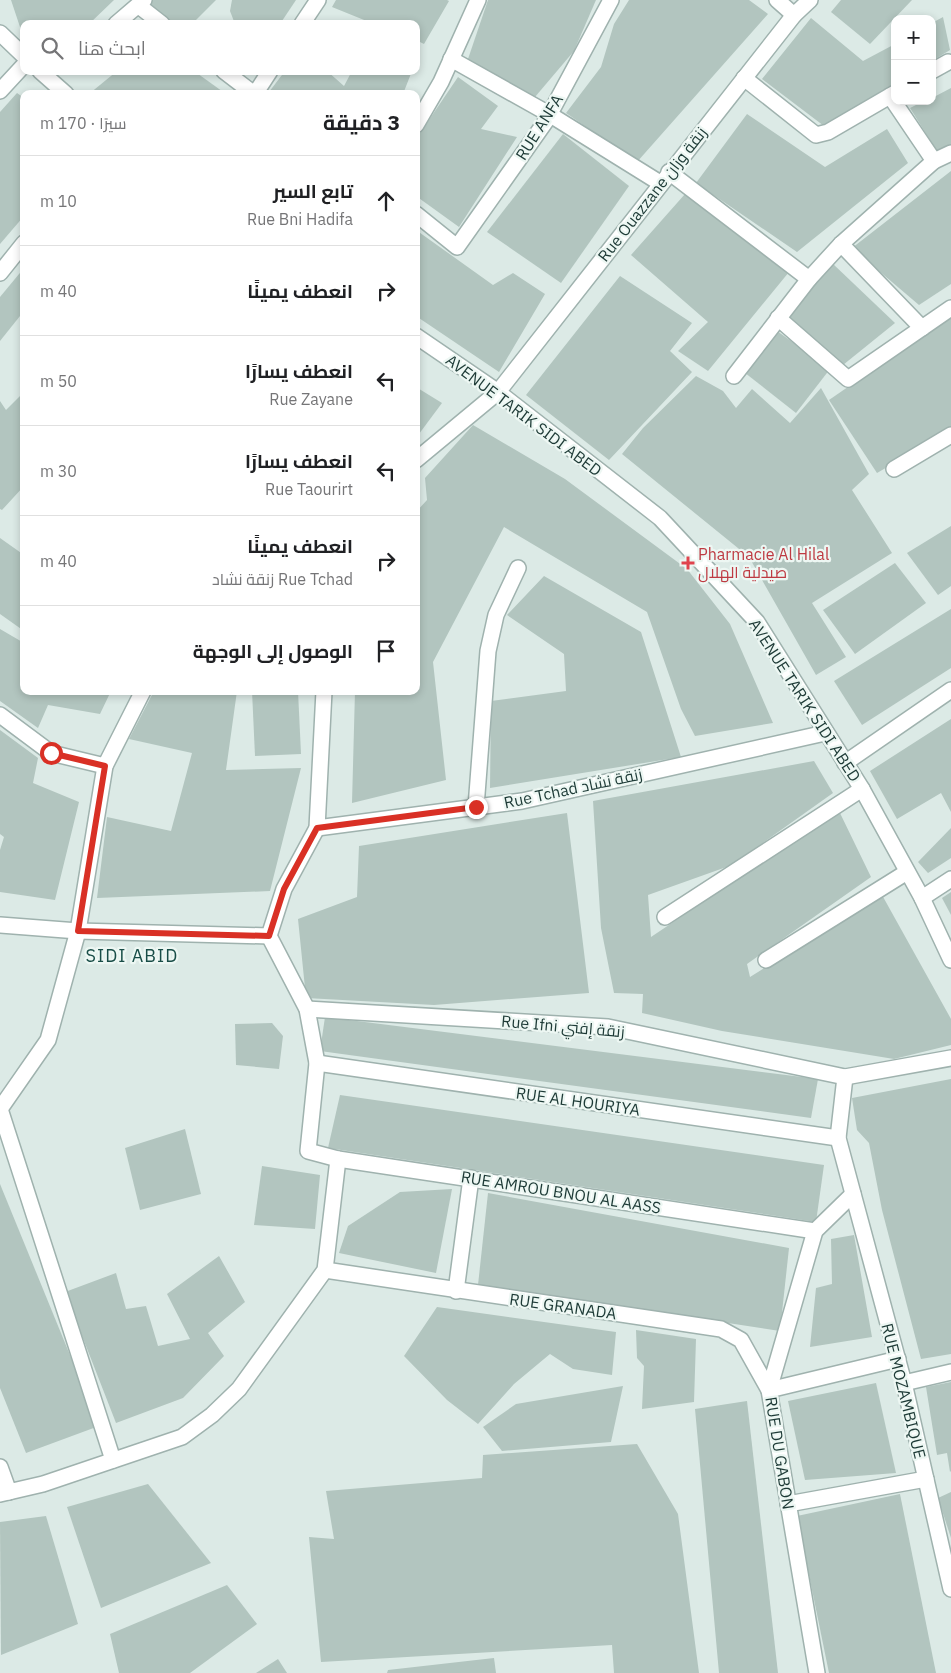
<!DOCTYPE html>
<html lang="ar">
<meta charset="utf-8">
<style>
:root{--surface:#fff;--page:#f2f2f2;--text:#202124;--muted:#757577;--line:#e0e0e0}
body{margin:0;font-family:"IBM Plex Sans",Cairo,sans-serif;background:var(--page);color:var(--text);direction:rtl}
.controls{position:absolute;right:15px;top:15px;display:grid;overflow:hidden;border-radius:10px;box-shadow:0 2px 8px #0003}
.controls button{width:45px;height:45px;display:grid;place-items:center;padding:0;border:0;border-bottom:1px solid var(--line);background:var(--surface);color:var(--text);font:25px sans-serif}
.stop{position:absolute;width:15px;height:15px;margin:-11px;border:4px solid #d93025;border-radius:50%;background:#fff}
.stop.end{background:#d93025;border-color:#fff;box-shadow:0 1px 5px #0008}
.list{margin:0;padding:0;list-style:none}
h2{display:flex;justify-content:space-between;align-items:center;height:65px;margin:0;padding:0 20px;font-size:21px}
h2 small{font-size:16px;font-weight:400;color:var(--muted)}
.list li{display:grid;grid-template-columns:32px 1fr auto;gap:15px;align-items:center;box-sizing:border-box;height:90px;padding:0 20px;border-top:1px solid var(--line)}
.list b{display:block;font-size:19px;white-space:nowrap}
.list p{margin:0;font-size:16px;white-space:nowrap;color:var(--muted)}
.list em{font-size:16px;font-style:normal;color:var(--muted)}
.icon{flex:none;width:28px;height:28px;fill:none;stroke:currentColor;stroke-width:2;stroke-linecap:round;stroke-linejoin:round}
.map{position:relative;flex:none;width:951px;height:1673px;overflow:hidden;direction:ltr}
.search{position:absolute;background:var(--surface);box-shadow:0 2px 8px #0003;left:20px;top:20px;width:400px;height:55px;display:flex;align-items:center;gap:12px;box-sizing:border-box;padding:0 18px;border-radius:10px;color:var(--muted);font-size:19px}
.panel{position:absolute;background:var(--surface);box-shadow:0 2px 8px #0003;left:20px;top:90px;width:400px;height:605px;border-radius:10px;direction:rtl}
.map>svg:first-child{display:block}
.building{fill:#b2c5bf}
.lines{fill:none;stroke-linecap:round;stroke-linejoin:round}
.minor-casing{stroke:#9fb2ae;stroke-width:18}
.tertiary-casing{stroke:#9fb2ae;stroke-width:18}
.minor{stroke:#fff;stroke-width:15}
.tertiary{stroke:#fff;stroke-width:15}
.route{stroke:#d93025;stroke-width:6}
.health-dot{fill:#e0444e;stroke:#edf7f3;stroke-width:2}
.labels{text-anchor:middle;stroke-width:4.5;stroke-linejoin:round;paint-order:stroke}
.street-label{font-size:16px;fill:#1d3a36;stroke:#edf7f3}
.health-label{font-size:16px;fill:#be3a42;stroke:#edf7f3;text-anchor:start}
.neighbourhood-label{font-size:18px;letter-spacing:1px;fill:#184d47;stroke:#edf7f3}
</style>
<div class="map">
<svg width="951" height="1673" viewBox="0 0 951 1673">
<rect width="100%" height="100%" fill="#dceae6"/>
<g class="building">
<path d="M11 0H114L89 24H24V30L20 27Z"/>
<path d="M152 0H216L192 24H170L146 4Z"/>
<path d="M232 0H296L280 24H235L230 11Z"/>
<path d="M336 0H447L449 1 424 44 416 40V24H374L332 7Z"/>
<path d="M488 0H596L574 51 535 97 468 59Z"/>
<path d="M629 0H749L768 14 637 162 566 113 601 67 614 24Z"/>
<path d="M841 0H912L870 44 831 12Z"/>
<path d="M943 17 950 50 932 61V23Z"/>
<path d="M811 18 863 61 895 44V83L824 126 762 79Z"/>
<path d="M117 71H194L226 94H89Z"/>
<path d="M285 71H327L344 86 352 71H412L403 94H271L269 92Z"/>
<path d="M458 77 498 106 481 129 517 137 459 227 416 196V139Z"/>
<path d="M951 88V146L938 153 910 108 924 101H932V98Z"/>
<path d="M17 93 24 98V216L0 244V112Z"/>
<path d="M747 114 825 167 887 129 908 163 797 252 696 183Z"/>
<path d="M563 134 629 186 561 283 487 232Z"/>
<path d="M951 171V284L919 305 852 248Z"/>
<path d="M685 194 789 272 708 371 678 351 708 322 631 255Z"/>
<path d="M416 230 493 285 513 273 545 294 499 372 416 316Z"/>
<path d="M832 263 895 323 843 365 786 314Z"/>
<path d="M24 268V311L0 341V297Z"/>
<path d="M620 276 692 323 670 351 692 372 609 460 526 395Z"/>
<path d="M951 316V430L877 473 829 400Z"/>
<path d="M777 331 830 369 796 413 740 369Z"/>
<path d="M696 376 723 391 736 408 752 389 790 423 821 388 869 474 852 490 892 553 812 603 846 657 816 675 749 557 622 454 643 428Z"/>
<path d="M416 387 442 403 416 438Z"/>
<path d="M24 392V486L2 510 0 509V401L6 410Z"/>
<path d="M473 425 565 479 687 569 730 624 773 723 695 736 681 709 647 612 504 527 433 662 446 780 352 803 355 691H416V512L427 500 425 478Z"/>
<path d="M951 526V586L938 595 907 553Z"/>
<path d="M0 538 24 555V631L0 614Z"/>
<path d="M895 563 926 603 855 654 823 610Z"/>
<path d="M544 576 641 632 681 757 490 788 491 701 566 691 564 654 507 615Z"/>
<path d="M951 609V668L862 725 834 681Z"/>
<path d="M0 629 24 643V691H111L100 714 48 705 38 728 0 701Z"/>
<path d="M154 691H237L226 770 301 768 270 891 97 898 107 817 171 831 192 753 129 739Z"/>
<path d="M252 691H298L301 754 255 756Z"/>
<path d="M951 719V812L941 793 897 819 870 771Z"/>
<path d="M0 730 38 758 33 783 79 802 55 900 0 892V850L4 837 0 834Z"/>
<path d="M814 761 833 793 732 865 648 895 651 937 839 811 871 877 747 964 750 977 882 895 951 1019V1045L894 1059 722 1031 642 1013 643 994 614 993 601 928 593 801Z"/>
<path d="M567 813 589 993 434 1005 306 998 298 919 357 897 359 846Z"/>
<path d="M951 828V858L928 873 918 862Z"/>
<path d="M951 892V915L942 898Z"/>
<path d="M325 1017 818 1079 811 1118 320 1051Z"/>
<path d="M272 1023 283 1036 279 1069 236 1065 235 1024Z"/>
<path d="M951 1079V1354L921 1359 882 1210 869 1143 857 1130 852 1098Z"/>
<path d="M340 1095 824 1165 816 1222 328 1148Z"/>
<path d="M185 1129 201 1194 140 1210 125 1148Z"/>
<path d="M262 1166 320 1175 315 1229 254 1225Z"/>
<path d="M0 1184 99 1426 26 1453 0 1388Z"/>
<path d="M452 1189 436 1273 339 1253 348 1226 400 1192Z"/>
<path d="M488 1193 789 1248 780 1331 478 1285Z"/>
<path d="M854 1235 872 1337 810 1347 816 1288 832 1284 831 1239Z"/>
<path d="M219 1256 245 1302 208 1333 224 1356 183 1398 116 1423 65 1292 116 1273 126 1309 146 1306 158 1346 190 1339 167 1294Z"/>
<path d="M437 1307 616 1332 612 1375 573 1369 550 1354 514 1384 478 1424 447 1400 404 1356Z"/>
<path d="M636 1330 696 1339 694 1402 642 1409 644 1366 637 1358Z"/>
<path d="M951 1382V1471L950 1472 947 1453 937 1455 926 1387Z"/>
<path d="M876 1383 896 1473 805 1480 788 1401Z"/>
<path d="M623 1386 611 1442 502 1451 483 1427 516 1404Z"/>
<path d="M747 1401 778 1673H719L695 1409Z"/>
<path d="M637 1444 678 1514 699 1673H614L612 1645 321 1662 309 1537 334 1539 326 1491 482 1478 483 1455Z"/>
<path d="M148 1484 211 1563 101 1608 67 1507Z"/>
<path d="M951 1492V1538L938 1498Z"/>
<path d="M900 1494 936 1673H829L797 1516Z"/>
<path d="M46 1516 78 1624 1 1655 0 1522Z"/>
<path d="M227 1585 257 1624 190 1673H119L110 1634Z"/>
<path d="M494 1658 496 1673H387L388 1670Z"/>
<path d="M278 1659 287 1673H256Z"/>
</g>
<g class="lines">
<defs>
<g id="minor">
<path d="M777 0 794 15"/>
<path d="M139 6 162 24"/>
<path d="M116 24 144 0"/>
<path d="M302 24 318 0"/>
<path d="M451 59 549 114 660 183"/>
<path d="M224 71 254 94"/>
<path d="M932 71 948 62"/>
<path d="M744 78 816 135 828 132 895 93"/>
<path d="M0 91 24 65"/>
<path d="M255 94 270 71"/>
<path d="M890 96 934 161"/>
<path d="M416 125 441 82 478 0"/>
<path d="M669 172 809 279"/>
<path d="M416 214 457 247 546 121 611 0"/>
<path d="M841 244 922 328"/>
<path d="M0 273 24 243"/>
<path d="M778 318 848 379 951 308"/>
<path d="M734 376 809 279 841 244 934 161 951 153"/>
<path d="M416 460 498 392 794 15 810 0"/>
<path d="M894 469 951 435"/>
<path d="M0 715 51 753 105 766"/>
<path d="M845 763 951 690"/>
<path d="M476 807 488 651 496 615 518 568"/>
<path d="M317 828 522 801 825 733"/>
<path d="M922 898 951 879"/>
<path d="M665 917 862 789"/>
<path d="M0 925 78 931 269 936"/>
<path d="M269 936 307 1009 317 1063 308 1151 338 1159 815 1231"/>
<path d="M269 936 284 889 317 828 324 691"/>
<path d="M766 960 907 872"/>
<path d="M307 1009 608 1027 845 1077 951 1058"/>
<path d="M317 1063 838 1138"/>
<path d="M845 1077 838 1138 904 1383 951 1589"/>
<path d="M0 1109 48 1040 78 931 105 766 143 691"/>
<path d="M0 1109 113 1460"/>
<path d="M325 1270 721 1329 741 1340 769 1390 898 1359"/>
<path d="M456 1291 471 1178"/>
<path d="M904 1383 951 1372"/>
<path d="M0 1467 9 1492"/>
<path d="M0 1494 43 1484 182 1437 212 1415 239 1389 325 1270 338 1159"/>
<path d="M788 1504 926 1479"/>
<path d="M817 1673 769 1390 815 1231 853 1194"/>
</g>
<g id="tertiary">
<path d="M0 33 24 56"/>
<path d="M40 71 66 94"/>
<path d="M416 336 498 392 660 518 757 622 862 789 922 898 951 960"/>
</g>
</defs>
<use href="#minor" class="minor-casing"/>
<use href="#tertiary" class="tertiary-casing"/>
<use href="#minor" class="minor"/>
<use href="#tertiary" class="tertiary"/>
</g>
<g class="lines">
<path class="route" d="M51 753 105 766 78 931 269 936 284 889 317 828 476 807"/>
</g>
<path class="health-dot" d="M685.5 555.5h5v5h5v5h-5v5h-5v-5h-5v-5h5z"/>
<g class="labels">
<g class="street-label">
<text transform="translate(539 127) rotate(-58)" y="6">RUE ANFA</text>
<text transform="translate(652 194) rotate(-52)" y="6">Rue Ouazzane زنقة وزان</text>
<text transform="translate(524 415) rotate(37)" y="6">AVENUE TARIK SIDI ABED</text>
<text transform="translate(805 700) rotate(57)" y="6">AVENUE TARIK SIDI ABED</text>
<text transform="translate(573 788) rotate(-12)" y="6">Rue Tchad زنقة نشاد</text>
<text transform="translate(563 1026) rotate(5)" y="6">Rue Ifni زنقة إفني</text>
<text transform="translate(578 1101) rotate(8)" y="6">RUE AL HOURIYA</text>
<text transform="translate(561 1192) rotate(9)" y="6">RUE AMROU BNOU AL AASS</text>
<text transform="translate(563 1306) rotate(8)" y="6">RUE GRANADA</text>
<text transform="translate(904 1391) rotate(76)" y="6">RUE MOZAMBIQUE</text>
<text transform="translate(780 1453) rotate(81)" y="6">RUE DU GABON</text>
</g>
<g class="health-label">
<text x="698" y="560">Pharmacie Al Hilal<tspan x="698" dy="18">صيدلية الهلال</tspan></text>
</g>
<g class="neighbourhood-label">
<text x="132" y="962">SIDI ABID</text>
</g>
</g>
</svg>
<div class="controls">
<button>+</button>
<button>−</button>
</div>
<div class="stop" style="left:51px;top:753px"></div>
<div class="stop end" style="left:476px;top:807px"></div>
<div class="search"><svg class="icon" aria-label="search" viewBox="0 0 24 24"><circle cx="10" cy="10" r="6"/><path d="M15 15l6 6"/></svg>ابحث هنا</div>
<section class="panel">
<h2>3 دقيقة<small>سيرًا · 170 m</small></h2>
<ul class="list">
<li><svg class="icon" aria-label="ahead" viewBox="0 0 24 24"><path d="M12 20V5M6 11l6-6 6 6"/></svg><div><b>تابع السير</b><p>Rue Bni Hadifa</p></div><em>10 m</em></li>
<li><svg class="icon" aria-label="right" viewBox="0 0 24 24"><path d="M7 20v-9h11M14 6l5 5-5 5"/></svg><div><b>انعطف يمينًا</b></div><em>40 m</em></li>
<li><svg class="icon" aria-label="left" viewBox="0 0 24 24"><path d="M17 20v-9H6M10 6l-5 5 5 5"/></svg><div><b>انعطف يسارًا</b><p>Rue Zayane</p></div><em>50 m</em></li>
<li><svg class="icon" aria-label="left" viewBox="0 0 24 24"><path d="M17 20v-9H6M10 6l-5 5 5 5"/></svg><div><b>انعطف يسارًا</b><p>Rue Taourirt</p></div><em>30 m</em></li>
<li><svg class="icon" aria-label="right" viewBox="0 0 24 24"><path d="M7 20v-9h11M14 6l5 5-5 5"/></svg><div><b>انعطف يمينًا</b><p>Rue Tchad زنقة نشاد</p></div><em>40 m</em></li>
<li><svg class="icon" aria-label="arrive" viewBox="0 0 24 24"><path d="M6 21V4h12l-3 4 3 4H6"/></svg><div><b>الوصول إلى الوجهة</b></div></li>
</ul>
</section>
</div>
